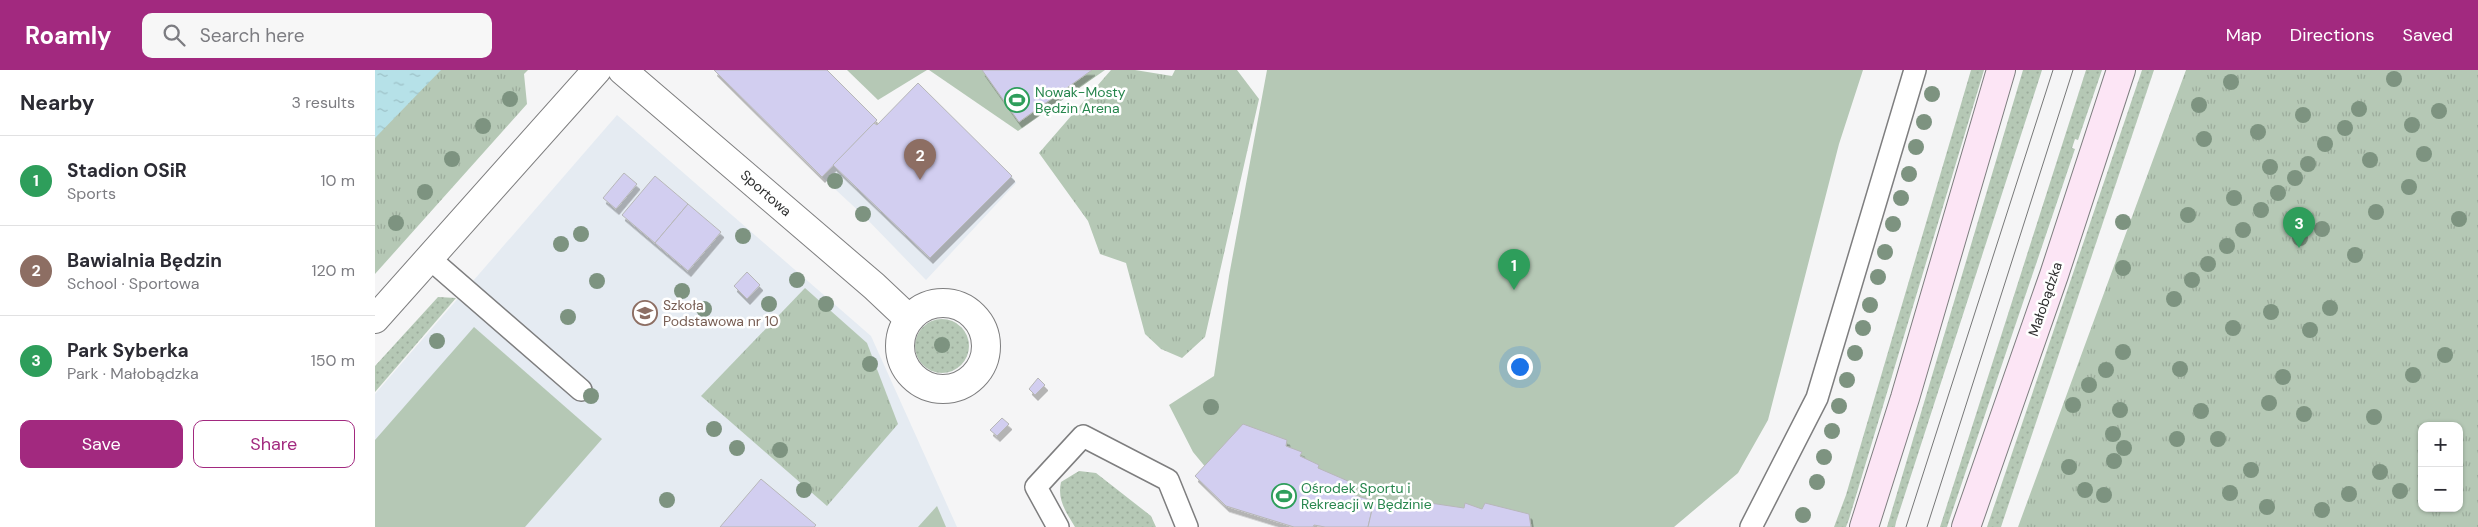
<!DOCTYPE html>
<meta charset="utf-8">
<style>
:root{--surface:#fff;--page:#f7f7f7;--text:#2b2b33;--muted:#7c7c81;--line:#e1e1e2;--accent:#a2297f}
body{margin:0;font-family:"DM Sans",sans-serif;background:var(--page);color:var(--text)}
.controls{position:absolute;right:15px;bottom:15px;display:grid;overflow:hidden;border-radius:10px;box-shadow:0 1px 4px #0004}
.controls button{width:45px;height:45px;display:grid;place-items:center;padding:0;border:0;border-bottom:1px solid var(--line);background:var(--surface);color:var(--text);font:25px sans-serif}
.you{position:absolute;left:1144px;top:296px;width:18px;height:18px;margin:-12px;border:4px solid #fff;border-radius:50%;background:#1a73e8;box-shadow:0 0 0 8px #1a73e833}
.badge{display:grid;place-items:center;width:32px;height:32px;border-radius:50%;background:var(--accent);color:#fff;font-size:16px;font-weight:700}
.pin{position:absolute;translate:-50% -41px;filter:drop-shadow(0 1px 2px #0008)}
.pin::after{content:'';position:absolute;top:26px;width:18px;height:15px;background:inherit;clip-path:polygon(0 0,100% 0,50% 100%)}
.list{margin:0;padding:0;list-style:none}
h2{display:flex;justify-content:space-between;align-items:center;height:65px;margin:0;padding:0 20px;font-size:21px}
h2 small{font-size:16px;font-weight:400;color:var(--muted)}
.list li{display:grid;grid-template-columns:32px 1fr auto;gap:15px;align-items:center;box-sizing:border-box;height:90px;padding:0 20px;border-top:1px solid var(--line)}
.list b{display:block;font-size:19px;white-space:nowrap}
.list p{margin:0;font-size:16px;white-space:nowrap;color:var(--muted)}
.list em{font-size:16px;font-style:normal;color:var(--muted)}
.actions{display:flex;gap:10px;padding:15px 20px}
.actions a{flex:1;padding:11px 0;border:1px solid var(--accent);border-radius:10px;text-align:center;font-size:18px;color:var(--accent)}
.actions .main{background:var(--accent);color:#fff}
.icon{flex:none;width:28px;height:28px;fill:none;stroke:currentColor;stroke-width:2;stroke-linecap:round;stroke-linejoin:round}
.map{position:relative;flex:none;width:2103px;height:457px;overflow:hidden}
header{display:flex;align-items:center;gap:30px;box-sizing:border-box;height:70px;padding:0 25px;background:var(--accent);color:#fff}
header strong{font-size:24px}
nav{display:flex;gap:28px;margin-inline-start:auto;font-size:18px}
.search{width:350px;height:45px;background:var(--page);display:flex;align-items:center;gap:12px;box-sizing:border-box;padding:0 18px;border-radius:10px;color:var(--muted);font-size:19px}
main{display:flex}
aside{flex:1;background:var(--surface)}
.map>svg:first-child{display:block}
.built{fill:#e5ebf2}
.grass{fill:url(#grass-dots)}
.park{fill:url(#park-tufts);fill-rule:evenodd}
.garden{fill:#b5c8b5}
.water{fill:url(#water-ripples)}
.building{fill:#d2cef0;stroke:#b7b7b8;filter:url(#shadow)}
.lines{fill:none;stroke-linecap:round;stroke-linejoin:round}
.lane-casing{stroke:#7e7e7f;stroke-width:24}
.street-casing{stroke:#7e7e7f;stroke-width:30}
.secondary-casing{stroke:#7e7e7f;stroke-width:30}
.lane{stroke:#fff;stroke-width:21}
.street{stroke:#fff;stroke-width:28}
.secondary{stroke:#fce5f5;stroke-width:28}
.tram{stroke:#777878;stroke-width:1}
.tree{fill:#7d9380}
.labels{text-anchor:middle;stroke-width:5;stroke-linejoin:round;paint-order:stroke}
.leisure-label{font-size:14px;fill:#27864d;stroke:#fff;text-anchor:start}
.street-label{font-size:14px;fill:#2e2f2f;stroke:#fff}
.education-label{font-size:14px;fill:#785e54;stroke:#fff;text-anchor:start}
</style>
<header>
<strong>Roamly</strong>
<div class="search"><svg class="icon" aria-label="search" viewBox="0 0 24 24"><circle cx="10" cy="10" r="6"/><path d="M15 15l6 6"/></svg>Search here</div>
<nav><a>Map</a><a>Directions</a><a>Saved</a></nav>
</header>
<main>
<aside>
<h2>Nearby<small>3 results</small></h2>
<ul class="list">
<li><span class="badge" style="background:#2e9e5b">1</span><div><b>Stadion OSiR</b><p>Sports</p></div><em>10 m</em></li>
<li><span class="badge" style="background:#8d6e63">2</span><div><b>Bawialnia Będzin</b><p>School · Sportowa</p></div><em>120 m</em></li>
<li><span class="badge" style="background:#2e9e5b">3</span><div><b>Park Syberka</b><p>Park · Małobądzka</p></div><em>150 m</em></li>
</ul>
<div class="actions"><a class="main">Save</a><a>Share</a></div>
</aside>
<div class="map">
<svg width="2103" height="457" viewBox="0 0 2103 457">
<defs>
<pattern id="grass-dots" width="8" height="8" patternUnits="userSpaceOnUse" patternTransform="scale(1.25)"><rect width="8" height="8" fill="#b5c8b5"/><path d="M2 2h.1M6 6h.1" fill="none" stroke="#9cac9c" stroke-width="1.8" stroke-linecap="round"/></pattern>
<pattern id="park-tufts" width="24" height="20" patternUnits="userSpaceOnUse" patternTransform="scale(1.25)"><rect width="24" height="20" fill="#b5c8b5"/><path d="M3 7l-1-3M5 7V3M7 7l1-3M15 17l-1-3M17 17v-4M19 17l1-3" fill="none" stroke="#9cac9c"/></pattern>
<pattern id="water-ripples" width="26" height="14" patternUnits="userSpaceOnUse" patternTransform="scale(1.25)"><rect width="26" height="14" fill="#b6e1e8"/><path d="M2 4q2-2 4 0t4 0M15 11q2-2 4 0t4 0" fill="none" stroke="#9dc1c7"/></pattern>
<filter id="shadow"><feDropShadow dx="3" dy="5.5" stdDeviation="0" flood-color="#0004"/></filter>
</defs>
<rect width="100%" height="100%" fill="#f5f5f6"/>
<g class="built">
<path d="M543 13 637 106 641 113 551 210 488 145 447 107 499 53 502 55Z"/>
<path d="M242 45 496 266 582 457H0V324Z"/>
</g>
<g class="grass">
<path d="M1596 0H1609L1474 449 1471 457H1459L1471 425Z"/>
<path d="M1648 0H1667L1521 452 1520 457H1512Z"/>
<path d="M1711 0H1727L1703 70 1700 69 1697 78 1700 79 1572 457H1565Z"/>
<path d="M1767 0H1779L1626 457H1612Z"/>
<path d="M63 227 81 228 0 322V296Z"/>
<circle cx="567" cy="276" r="27"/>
<path d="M704 401 721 403 776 446 781 457H700C691 442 682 430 686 412Z"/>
</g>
<g class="park">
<path d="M0 0H153L149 4 152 34 0 204Z"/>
<path d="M736 0H760L797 6 800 0H862L884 29 830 267 807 288 786 279 770 264 751 193 725 184 713 151 664 83Z"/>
<path d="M1811 0H2103V457H1643ZM2047 356H2084V438H2047Z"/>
<path d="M430 218 492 273 523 354 452 436 326 326Z"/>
</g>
<g class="garden">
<path d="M472 0H552L503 30Z"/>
<path d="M554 0H730L643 61Z"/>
<path d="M892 0H1488L1464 74 1393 350 1363 403 1299 457H950L856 428 818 382 794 335 839 306 854 206Z"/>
<path d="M99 257 227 369 150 457H0V370Z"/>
<path d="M562 436 571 457H543Z"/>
</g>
<path class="water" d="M0 0H66L0 68Z"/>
<g class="building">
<path d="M339 0H452L502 50 447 107Z"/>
<path d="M607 0H717L644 52Z"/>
<path d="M543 13 637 106 555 188 458 95 499 53 502 55Z"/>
<path d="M249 103 262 114 241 139 228 128Z"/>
<path d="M280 106 313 134 280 173 247 145Z"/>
<path d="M313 134 346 162 313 201 280 173Z"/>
<path d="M372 202 385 215 372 229 359 216Z"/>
<path d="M663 308 670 315 660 325 654 319Z"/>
<path d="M627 348 634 354 622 366 615 360Z"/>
<path d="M868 354 912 370 911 376 927 382 925 386 944 395 943 398 973 411 976 424 999 431 993 457H950L939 455 938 457H919L851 436 820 406Z"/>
<path d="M386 409 441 455 439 457H345Z"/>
<path d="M999 431 1031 440 1042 434 1052 436 1055 433 1089 438 1090 433 1107 439 1110 433 1154 444 1156 457H993Z"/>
</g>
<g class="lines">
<defs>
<g id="lane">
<path d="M54 188 206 320"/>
<path d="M683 457 661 417 708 366 793 410 812 457"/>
<path d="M1376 457 1442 328 1540 0"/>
</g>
<g id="street">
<path d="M247 0 499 216 534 249"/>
<circle cx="568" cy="276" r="43"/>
<path d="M0 249 222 0"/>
</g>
<g id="secondary">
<path d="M1489 457 1530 328 1626 0"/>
<path d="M1591 457 1679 205 1746 0"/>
</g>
</defs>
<use href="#lane" class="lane-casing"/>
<use href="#street" class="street-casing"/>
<use href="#secondary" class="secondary-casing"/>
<use href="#lane" class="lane"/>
<use href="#street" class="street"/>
<use href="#secondary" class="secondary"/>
<g class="tram">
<path d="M1531 457 1678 0"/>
<path d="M1552 457 1698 0"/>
</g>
</g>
<g class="tree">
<circle cx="2019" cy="9" r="8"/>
<circle cx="1856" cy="12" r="8"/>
<circle cx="1557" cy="24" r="8"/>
<circle cx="135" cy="29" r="8"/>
<circle cx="1824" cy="35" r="8"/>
<circle cx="1984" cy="39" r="8"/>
<circle cx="2064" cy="41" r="8"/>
<circle cx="1928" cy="45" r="8"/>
<circle cx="1549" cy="52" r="8"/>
<circle cx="2037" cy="55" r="8"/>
<circle cx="108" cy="56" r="8"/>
<circle cx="1970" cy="58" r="8"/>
<circle cx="1883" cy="62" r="8"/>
<circle cx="1829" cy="69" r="8"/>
<circle cx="1950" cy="74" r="8"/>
<circle cx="1541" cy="77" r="8"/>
<circle cx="2049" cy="84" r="8"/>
<circle cx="77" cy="89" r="8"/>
<circle cx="1995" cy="90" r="8"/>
<circle cx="1933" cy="94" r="8"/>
<circle cx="1895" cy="97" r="8"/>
<circle cx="1534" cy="104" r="8"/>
<circle cx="1920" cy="108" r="8"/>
<circle cx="460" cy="111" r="8"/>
<circle cx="2034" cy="117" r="8"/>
<circle cx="50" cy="122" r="8"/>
<circle cx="1903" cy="123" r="8"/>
<circle cx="1526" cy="128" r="8"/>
<circle cx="1859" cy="128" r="8"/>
<circle cx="1886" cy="140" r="8"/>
<circle cx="2001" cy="142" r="8"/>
<circle cx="488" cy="144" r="8"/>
<circle cx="1813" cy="145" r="8"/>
<circle cx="2084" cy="149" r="8"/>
<circle cx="1748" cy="152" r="8"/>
<circle cx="21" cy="153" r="8"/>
<circle cx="1518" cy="154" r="8"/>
<circle cx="1947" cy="159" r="8"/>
<circle cx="1868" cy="160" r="8"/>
<circle cx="206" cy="164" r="8"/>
<circle cx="368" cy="166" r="8"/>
<circle cx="1925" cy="168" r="8"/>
<circle cx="186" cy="174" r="8"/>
<circle cx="1852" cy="176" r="8"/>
<circle cx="1510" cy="182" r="8"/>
<circle cx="1980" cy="185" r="8"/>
<circle cx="1833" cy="194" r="8"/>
<circle cx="1748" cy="198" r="8"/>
<circle cx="1503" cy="207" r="8"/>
<circle cx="422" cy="210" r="8"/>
<circle cx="1817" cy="210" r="8"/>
<circle cx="222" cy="211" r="8"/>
<circle cx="307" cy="221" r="8"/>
<circle cx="1799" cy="229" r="8"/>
<circle cx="394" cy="234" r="8"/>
<circle cx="451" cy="234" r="8"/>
<circle cx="1495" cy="235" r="8"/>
<circle cx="1955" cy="238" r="8"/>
<circle cx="329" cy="239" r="8"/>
<circle cx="1896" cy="242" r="8"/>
<circle cx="193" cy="247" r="8"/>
<circle cx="1488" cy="258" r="8"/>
<circle cx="1858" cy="258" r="8"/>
<circle cx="1935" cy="260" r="8"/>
<circle cx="62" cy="271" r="8"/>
<circle cx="567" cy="275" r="8"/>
<circle cx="1748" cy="282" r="8"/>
<circle cx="1480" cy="283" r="8"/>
<circle cx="2070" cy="285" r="8"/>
<circle cx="495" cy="294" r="8"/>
<circle cx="1805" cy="299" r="8"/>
<circle cx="1731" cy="300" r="8"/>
<circle cx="2038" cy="305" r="8"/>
<circle cx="1908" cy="307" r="8"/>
<circle cx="1472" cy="310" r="8"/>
<circle cx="1714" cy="315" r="8"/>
<circle cx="216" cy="326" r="8"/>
<circle cx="1894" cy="333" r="8"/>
<circle cx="1698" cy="335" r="8"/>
<circle cx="1464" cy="336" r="8"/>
<circle cx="836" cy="337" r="8"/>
<circle cx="1745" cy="340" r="8"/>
<circle cx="1826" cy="341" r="8"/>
<circle cx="1929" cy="344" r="8"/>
<circle cx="1999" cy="347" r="8"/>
<circle cx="339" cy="359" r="8"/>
<circle cx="1457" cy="361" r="8"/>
<circle cx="1738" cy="364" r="8"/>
<circle cx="1802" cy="369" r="8"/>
<circle cx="1843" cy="369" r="8"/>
<circle cx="362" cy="378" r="8"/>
<circle cx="1749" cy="378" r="8"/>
<circle cx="405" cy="380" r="8"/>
<circle cx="1449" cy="387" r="8"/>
<circle cx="1739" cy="391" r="8"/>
<circle cx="1694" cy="397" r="8"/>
<circle cx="1876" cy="400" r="8"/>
<circle cx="2005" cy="402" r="8"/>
<circle cx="1442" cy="412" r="8"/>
<circle cx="429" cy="420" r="8"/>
<circle cx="1710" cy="420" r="8"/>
<circle cx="2025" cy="421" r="8"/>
<circle cx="1855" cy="423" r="8"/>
<circle cx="1974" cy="424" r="8"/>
<circle cx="1729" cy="425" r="8"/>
<circle cx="292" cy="430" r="8"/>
<circle cx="1892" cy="437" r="8"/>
<circle cx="1947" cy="440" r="8"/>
<circle cx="1428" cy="445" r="8"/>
</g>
<defs>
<symbol id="stadium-ring" viewBox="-11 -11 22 22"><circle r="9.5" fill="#fff" stroke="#2e9e5b" stroke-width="1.5"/><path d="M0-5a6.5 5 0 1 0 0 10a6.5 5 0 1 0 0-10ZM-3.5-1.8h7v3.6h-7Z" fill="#2e9e5b"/></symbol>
<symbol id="school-ring" viewBox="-11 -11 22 22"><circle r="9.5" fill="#fff" stroke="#8d6e63" stroke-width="1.5"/><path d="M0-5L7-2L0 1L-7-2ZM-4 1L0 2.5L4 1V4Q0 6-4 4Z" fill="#8d6e63"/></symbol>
</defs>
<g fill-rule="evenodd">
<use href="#stadium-ring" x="628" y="16" width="28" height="28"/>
<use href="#school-ring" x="256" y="229" width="28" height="28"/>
<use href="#stadium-ring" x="895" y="412" width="28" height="28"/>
</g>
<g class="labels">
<g class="leisure-label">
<text x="660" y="27">Nowak-Mosty<tspan x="660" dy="16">Będzin Arena</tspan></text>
<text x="926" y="423">Ośrodek Sportu i<tspan x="926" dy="16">Rekreacji w Będzinie</tspan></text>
</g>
<g class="street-label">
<text transform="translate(391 123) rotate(41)" y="5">Sportowa</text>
<text transform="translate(1670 229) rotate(-71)" y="5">Małobądzka</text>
</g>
<g class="education-label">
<text x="288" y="240">Szkoła<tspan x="288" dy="16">Podstawowa nr 10</tspan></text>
</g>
</g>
</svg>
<div class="controls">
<button>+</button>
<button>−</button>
</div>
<div class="you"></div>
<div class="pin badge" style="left:1139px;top:220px;background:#2e9e5b">1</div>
<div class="pin badge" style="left:545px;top:110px;background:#8d6e63">2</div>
<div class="pin badge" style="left:1924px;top:178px;background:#2e9e5b">3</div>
</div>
</main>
